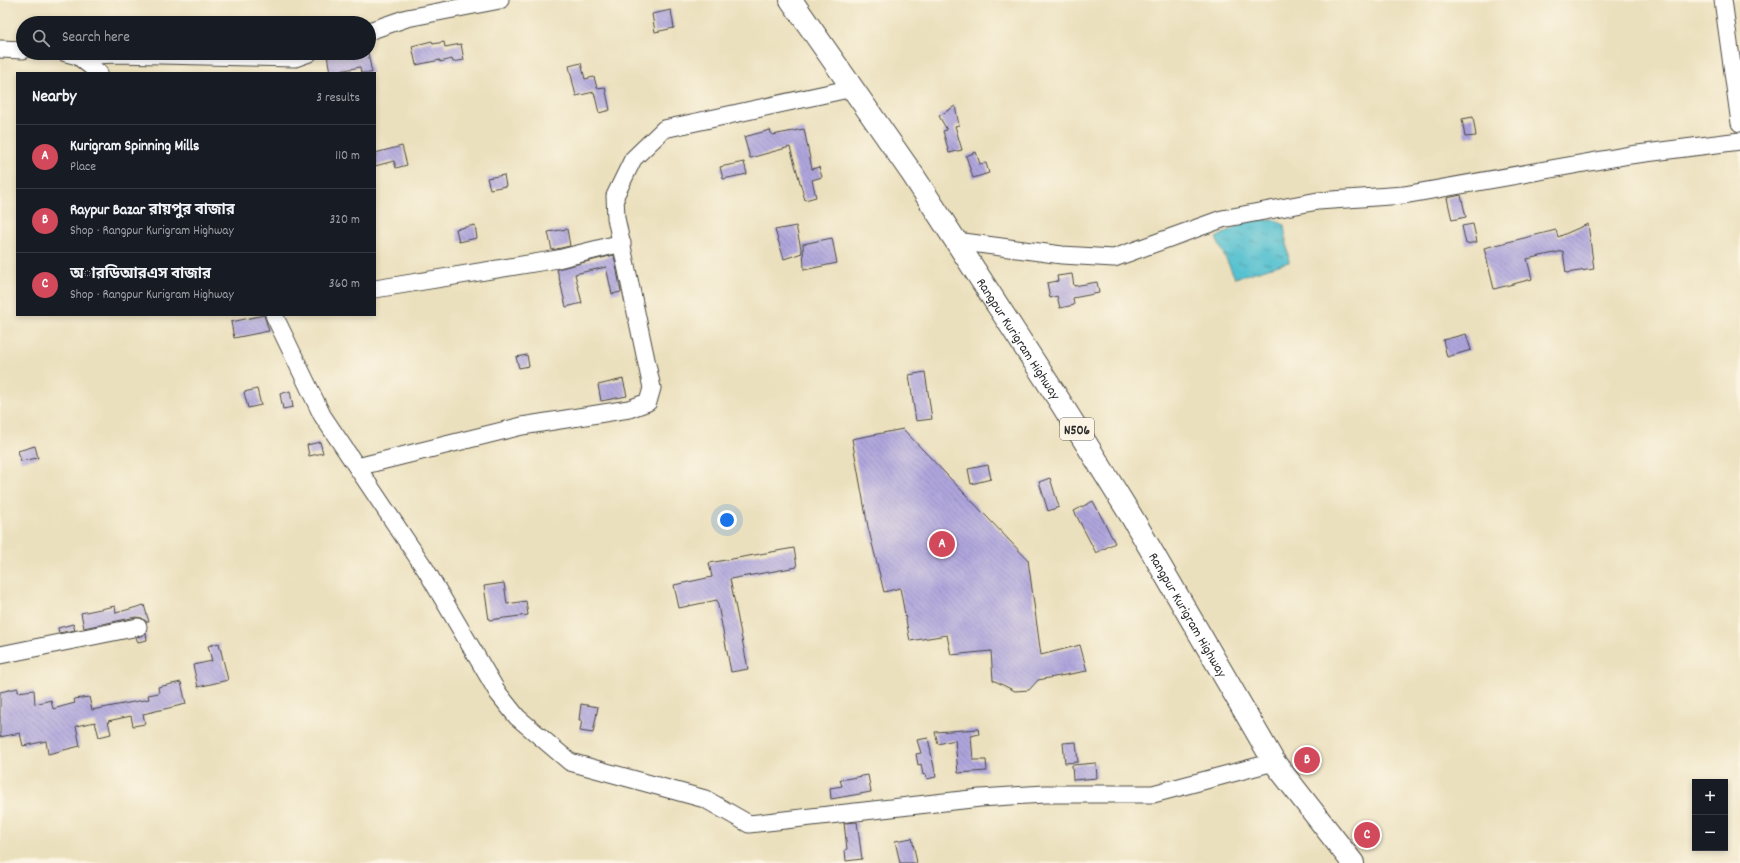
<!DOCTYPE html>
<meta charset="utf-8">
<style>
:root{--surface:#171b24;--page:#20242c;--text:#f1f3f6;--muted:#9ea1a6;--line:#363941;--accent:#d1495b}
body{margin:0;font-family:Dekko,"Noto Sans Bengali",sans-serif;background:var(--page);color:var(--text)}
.controls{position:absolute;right:12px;bottom:12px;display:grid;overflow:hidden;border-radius:0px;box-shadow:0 2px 6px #0003}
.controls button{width:36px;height:36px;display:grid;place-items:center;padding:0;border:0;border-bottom:1px solid var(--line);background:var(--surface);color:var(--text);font:20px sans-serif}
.you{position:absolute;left:727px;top:520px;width:14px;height:14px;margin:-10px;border:3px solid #fff;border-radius:50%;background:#1a73e8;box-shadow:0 0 0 6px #1a73e833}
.badge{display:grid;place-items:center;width:26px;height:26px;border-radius:50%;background:var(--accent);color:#fff;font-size:13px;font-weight:700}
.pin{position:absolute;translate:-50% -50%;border:2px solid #fff;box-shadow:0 1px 4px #0006}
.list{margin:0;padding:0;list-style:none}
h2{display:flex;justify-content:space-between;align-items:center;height:52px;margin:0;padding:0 16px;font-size:17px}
h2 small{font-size:13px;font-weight:400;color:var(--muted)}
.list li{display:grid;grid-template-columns:26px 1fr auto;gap:12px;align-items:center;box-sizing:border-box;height:64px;padding:0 16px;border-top:1px solid var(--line)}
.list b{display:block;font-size:15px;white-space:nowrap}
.list p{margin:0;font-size:13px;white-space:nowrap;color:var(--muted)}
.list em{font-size:13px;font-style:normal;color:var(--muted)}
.icon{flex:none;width:22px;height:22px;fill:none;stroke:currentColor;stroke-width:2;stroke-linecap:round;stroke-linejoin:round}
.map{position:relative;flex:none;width:1740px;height:863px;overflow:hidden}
.search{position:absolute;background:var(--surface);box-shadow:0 2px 6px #0003;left:16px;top:16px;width:360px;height:44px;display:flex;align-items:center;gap:10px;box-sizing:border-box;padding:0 14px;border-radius:22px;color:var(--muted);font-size:15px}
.panel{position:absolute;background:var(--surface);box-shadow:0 2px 6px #0003;left:16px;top:72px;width:360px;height:244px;border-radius:0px}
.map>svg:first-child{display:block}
.water{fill:url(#water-ripples);stroke:#40767e}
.building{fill:url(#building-back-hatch)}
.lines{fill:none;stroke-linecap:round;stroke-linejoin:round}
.minor-casing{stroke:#484641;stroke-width:19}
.highway-casing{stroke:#484641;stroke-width:24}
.minor{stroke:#fff;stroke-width:17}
.highway{stroke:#fff;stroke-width:22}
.labels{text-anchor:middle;stroke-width:3;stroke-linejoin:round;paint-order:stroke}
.shield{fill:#fcf5e5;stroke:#6a6863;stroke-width:1}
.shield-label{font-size:13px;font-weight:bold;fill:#2b2b2b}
.street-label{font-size:14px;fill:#2b2b2b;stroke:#fcf5e5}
</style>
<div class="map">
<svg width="1740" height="863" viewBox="0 0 1740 863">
<defs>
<pattern id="water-ripples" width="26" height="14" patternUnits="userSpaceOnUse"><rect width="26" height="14" fill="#56c1d0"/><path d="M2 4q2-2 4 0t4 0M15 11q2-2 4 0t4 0" fill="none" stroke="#479da9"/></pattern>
<pattern id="building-back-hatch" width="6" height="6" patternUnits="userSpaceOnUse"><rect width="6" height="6" fill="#afa6dd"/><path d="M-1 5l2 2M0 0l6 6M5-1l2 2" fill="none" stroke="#8f87b3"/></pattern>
</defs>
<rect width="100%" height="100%" fill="#fcf5e5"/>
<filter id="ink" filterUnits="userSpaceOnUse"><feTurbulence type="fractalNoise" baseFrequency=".025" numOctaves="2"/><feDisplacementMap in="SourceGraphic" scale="8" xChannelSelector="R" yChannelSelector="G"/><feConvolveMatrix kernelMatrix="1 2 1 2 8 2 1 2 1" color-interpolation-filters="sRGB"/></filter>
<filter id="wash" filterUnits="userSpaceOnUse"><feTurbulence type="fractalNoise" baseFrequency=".012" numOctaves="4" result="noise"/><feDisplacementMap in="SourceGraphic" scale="16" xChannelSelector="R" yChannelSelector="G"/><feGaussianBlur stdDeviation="0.9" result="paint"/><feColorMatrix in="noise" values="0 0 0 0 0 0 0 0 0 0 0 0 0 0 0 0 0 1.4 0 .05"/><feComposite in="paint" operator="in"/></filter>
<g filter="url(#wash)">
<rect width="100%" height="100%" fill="#ebe0bd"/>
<path class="water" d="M1273 219 1284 225 1289 262 1235 278 1216 238 1248 220Z"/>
<g id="blocks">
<g class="building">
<path d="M671 10 674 28 655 32 652 14Z"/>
<path d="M432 41 433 44 444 42 445 47 461 44 464 60 453 62 452 59 440 62V60L416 65 412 46Z"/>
<path d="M339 53H368L372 73H361L360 67 330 73 327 55Z"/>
<path d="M581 63 585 79 594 77 597 88 605 87 610 110 599 113 594 92 576 96 569 66Z"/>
<path d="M955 106 959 125 955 126 962 150 949 153 943 131 947 130 939 116Z"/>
<path d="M1473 117 1476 136 1465 137 1462 119Z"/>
<path d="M804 129 812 169 819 167 822 177 812 180 816 197 805 200 790 147 750 158 744 137 770 130 772 135Z"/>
<path d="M402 146 407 165 396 168 394 161 375 166V153Z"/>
<path d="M976 152 980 164 986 163 989 173 973 178 966 156Z"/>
<path d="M744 162 747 174 723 179 720 167Z"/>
<path d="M504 175 506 186 490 189 487 178Z"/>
<path d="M1461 195 1466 217 1452 220 1447 198Z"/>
<path d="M1473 224 1477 242 1466 244 1462 226Z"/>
<path d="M1588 224 1594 269 1566 273 1563 251 1527 259 1532 279 1494 289 1484 248 1556 230 1558 237Z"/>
<path d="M475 225 477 238 459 242 456 229Z"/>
<path d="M796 226 802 253 784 259 775 230Z"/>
<path d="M567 229 570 246 552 250 548 232Z"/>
<path d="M832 238 837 263 804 270 803 244Z"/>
<path d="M614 255 621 292 612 294 606 267 575 274 582 303 566 307 557 269Z"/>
<path d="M1072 274 1074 286 1097 282 1099 293 1073 298 1074 305 1060 308 1057 296 1050 298 1047 283 1058 281 1057 276Z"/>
<path d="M264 315 269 331 234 338 231 322Z"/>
<path d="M1466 334 1471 350 1447 357 1443 340Z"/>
<path d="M527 355 529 366 519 368 516 357Z"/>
<path d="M925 372 932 419 916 421 909 375Z"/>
<path d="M623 379 627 396 601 401 598 385Z"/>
<path d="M257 389 261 405 248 408 244 392Z"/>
<path d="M290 391 293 407 283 409 280 394Z"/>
<path d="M903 429 1028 560 1041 655 1080 645 1087 671 1038 680 1029 690 1015 691 993 680 991 651 951 655 947 635 910 641 900 588 884 592 868 527 852 439Z"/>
<path d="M320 442 323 453 309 456 307 445Z"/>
<path d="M35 446 38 458 21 461 18 451Z"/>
<path d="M988 465 991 479 971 484 968 469Z"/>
<path d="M1050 478 1059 507 1048 511 1039 482Z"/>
<path d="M1093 501 1115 543 1096 553 1074 511Z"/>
<path d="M794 548 797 567 730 579 748 669 731 672 717 600 679 608 674 585 712 577 709 563Z"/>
<path d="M504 583 507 604 526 601 528 615 489 620 484 586Z"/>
<path d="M144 605 149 622H147L142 618 136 617 84 628 81 613 115 606 116 613Z"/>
<path d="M73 624 75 630 59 633 58 628Z"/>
<path d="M146 633 147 640 138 642 136 638Z"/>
<path d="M219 643 228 680 198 687 193 665 212 661 208 646Z"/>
<path d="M181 682 186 704 143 714 145 724 133 726 131 716 108 721 111 734 99 737 95 722 76 726 80 746 48 754 46 741 23 746 20 733 0 737V692L18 688V692L34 690 35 704 51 700 53 709 75 703 74 699 89 697 92 710 149 699 148 695 159 693 158 687Z"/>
<path d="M581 704 598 707 593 733 580 731 582 720H579Z"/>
<path d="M978 729 979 734 971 736 973 760H986L987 771 958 773 955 740 938 744 935 732Z"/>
<path d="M928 738 936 777 927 779 926 774 923 775 921 764 918 765 916 754 921 753 917 740Z"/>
<path d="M1076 742 1078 762 1065 763 1063 743Z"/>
<path d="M1096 763 1097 778 1073 780 1072 765Z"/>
<path d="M868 775 871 792 831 799 830 788 842 786 840 780Z"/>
<path d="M857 822 862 859 846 861 845 850 847 849 844 823Z"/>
<path d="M912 838 917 863H900L895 841Z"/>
</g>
</g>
</g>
<g filter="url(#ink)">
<use href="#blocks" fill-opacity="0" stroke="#484641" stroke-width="1"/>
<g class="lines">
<defs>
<g id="minor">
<path d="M1723 0 1740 123"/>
<path d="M369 31 407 18 500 0"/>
<path d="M0 49 23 50"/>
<path d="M66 53 78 56 99 73"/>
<path d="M78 56 116 54 295 58 309 53"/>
<path d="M956 241 1062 255 1114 258 1222 219 1318 201 1404 195 1630 155 1740 141"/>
<path d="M375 289 558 259 622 243"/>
<path d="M274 315 322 415 426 570 498 693 517 717 570 762 705 799 749 824 980 798 1045 794H1153L1274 762"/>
<path d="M357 467 522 426 629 409 648 402 652 388 616 218 615 196 633 159 664 129 853 88"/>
<path d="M0 655 138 627"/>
</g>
<g id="highway">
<path id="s1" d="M791 0 913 175 1059 400 1133 519 1274 762 1353 863"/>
</g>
</defs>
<use href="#minor" class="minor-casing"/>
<use href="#highway" class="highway-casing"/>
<use href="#minor" class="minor"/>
<use href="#highway" class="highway"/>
</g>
</g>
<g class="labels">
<rect class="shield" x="1060" y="418" width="34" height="22" rx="3"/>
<g class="shield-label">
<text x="1077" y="434">N506</text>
</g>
<g class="street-label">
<text dy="5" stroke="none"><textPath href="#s1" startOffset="408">Rangpur Kurigram Highway</textPath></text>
<text dy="5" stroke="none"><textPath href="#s1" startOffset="732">Rangpur Kurigram Highway</textPath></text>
</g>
</g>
</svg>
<div class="controls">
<button>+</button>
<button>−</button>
</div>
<div class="you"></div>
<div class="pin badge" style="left:942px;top:544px">A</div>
<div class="pin badge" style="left:1307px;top:760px">B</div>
<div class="pin badge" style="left:1367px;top:835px">C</div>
<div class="search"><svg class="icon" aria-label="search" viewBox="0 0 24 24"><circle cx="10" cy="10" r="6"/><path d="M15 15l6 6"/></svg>Search here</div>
<section class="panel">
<h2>Nearby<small>3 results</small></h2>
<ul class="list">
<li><span class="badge">A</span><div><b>Kurigram Spinning Mills</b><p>Place</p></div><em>110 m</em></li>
<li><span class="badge">B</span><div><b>Raypur Bazar রায়পুর বাজার</b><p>Shop · Rangpur Kurigram Highway</p></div><em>320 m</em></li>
<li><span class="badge">C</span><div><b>অারডিআরএস বাজার</b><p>Shop · Rangpur Kurigram Highway</p></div><em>360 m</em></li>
</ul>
</section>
</div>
